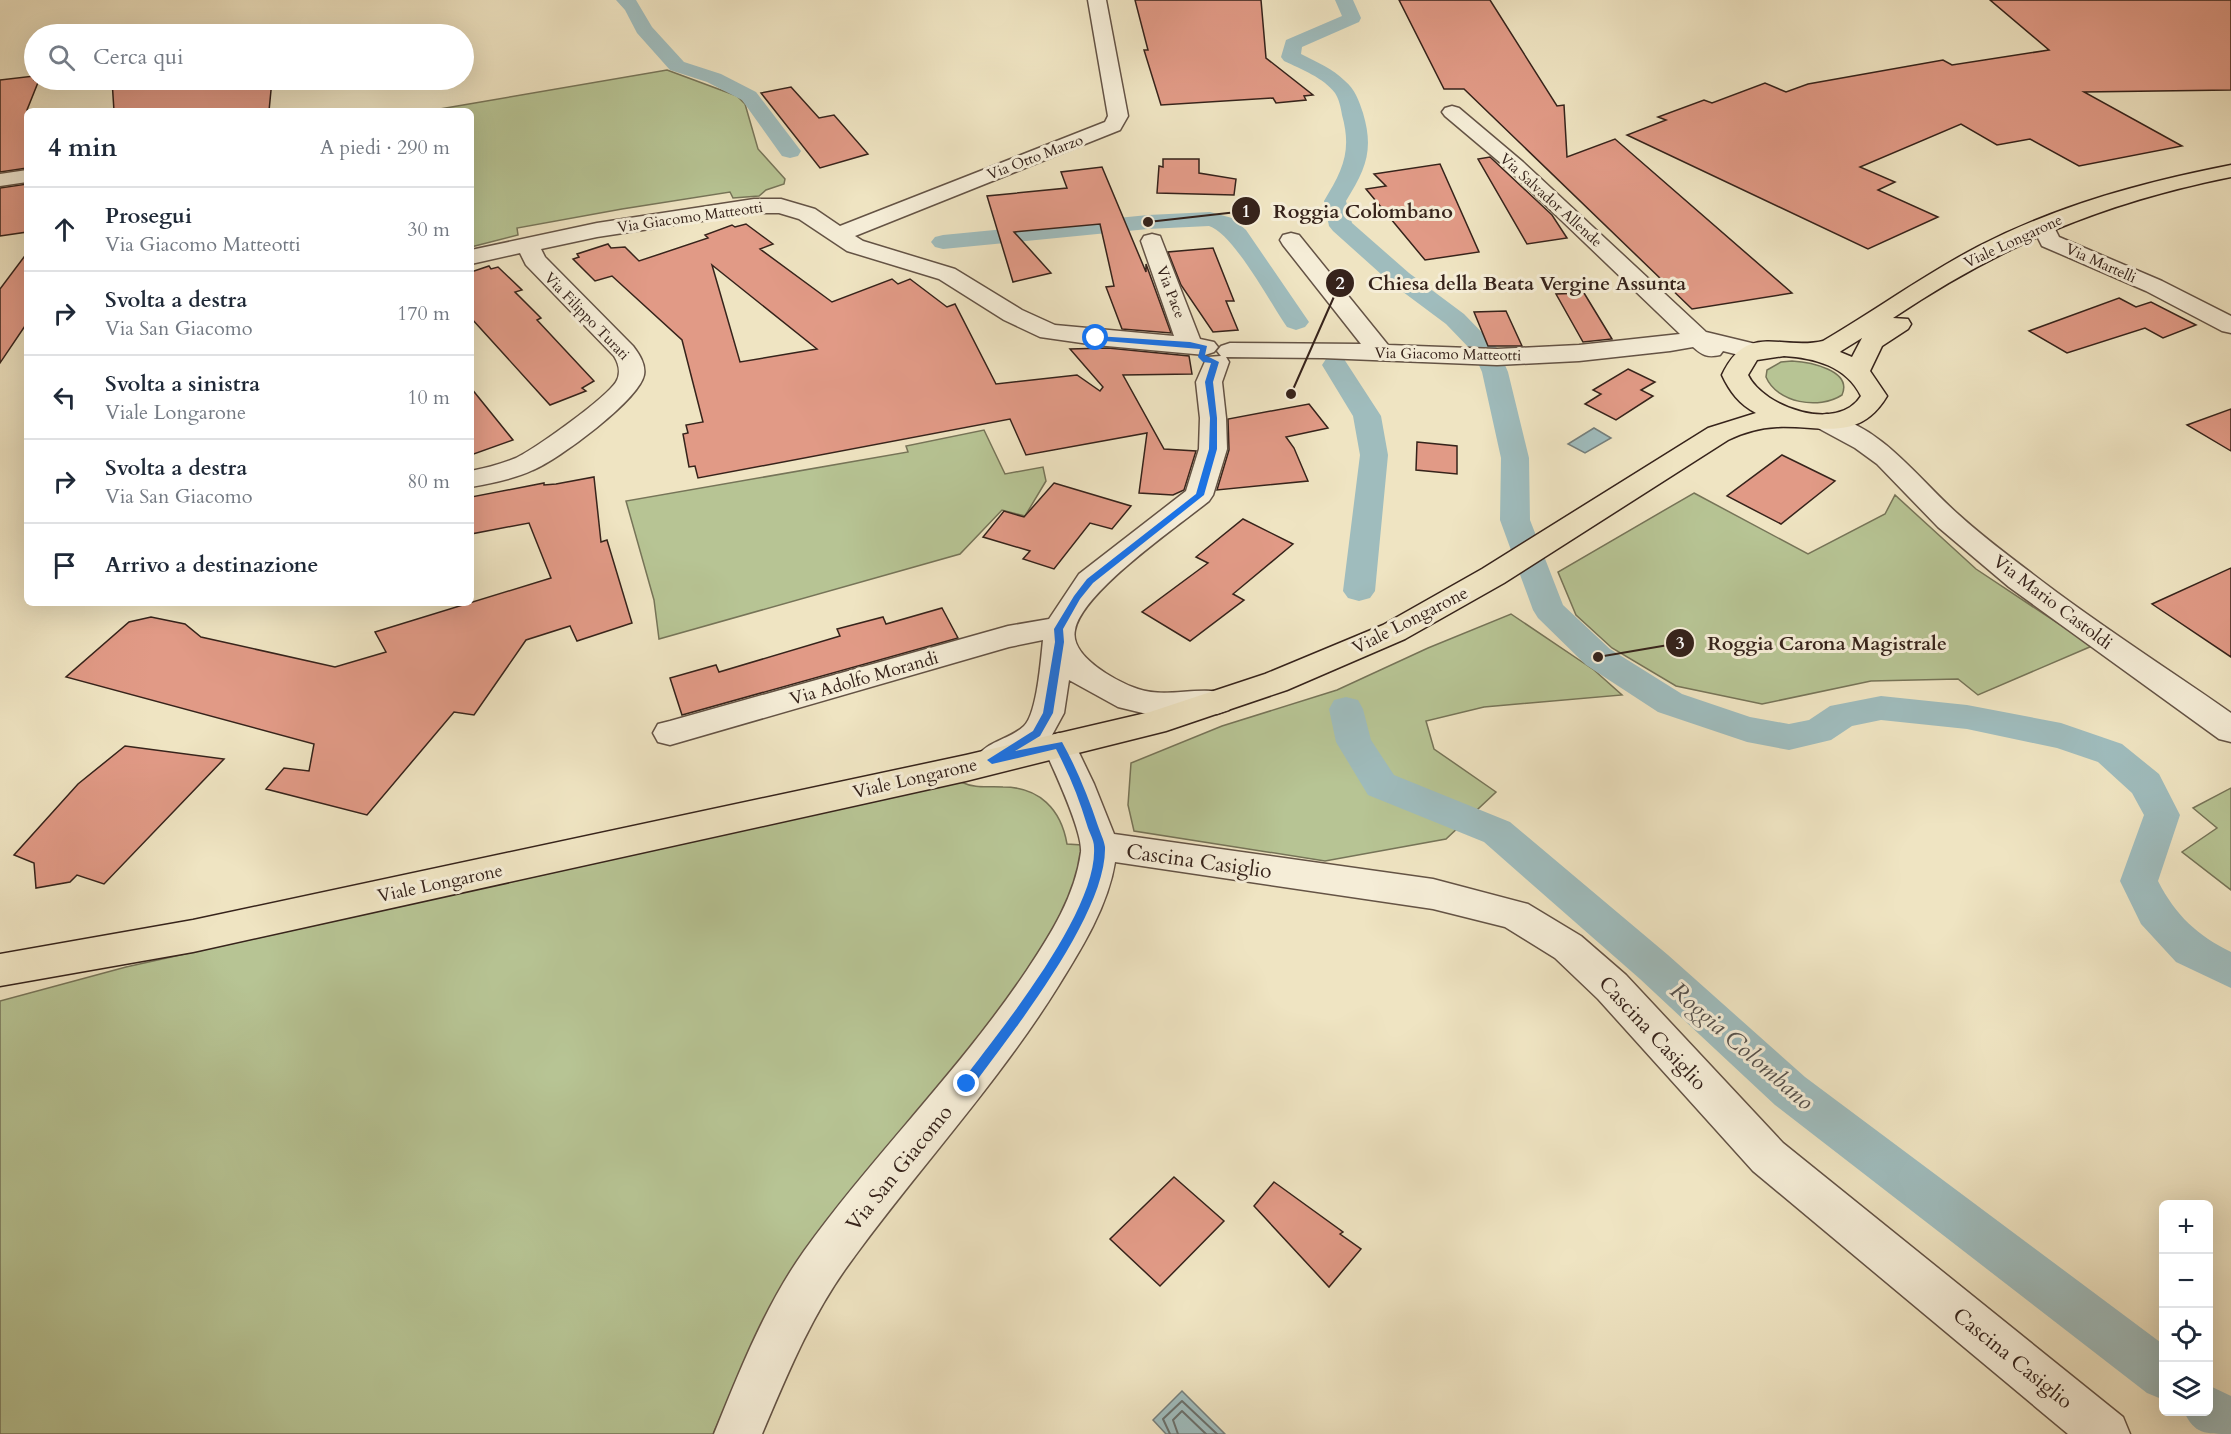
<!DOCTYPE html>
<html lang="it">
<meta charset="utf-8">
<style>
:root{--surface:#fff;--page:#f2f2f3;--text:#1f2937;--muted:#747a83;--line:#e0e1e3}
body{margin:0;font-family:Cardo,serif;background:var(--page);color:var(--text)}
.controls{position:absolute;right:18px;bottom:18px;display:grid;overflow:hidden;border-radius:9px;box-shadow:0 6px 24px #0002}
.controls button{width:54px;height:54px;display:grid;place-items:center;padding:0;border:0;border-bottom:2px solid var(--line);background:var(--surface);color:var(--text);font:30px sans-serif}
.stop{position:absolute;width:18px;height:18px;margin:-14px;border:4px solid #1a73e8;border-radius:50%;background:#fff}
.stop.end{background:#1a73e8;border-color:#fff;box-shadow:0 2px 6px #0008}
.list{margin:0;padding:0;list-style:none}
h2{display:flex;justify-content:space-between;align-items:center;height:78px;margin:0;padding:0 24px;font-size:26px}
h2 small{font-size:20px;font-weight:400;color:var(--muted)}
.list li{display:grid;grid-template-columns:39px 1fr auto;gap:18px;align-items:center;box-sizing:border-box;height:84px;padding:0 24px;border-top:2px solid var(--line)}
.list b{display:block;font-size:22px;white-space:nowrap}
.list p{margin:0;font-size:20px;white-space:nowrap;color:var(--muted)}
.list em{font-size:20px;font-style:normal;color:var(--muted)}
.icon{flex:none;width:33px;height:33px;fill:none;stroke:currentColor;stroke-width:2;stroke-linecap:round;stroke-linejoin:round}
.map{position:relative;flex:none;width:2231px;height:1434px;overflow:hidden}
.search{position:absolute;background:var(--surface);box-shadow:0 6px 24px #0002;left:24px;top:24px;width:450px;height:66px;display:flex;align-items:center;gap:15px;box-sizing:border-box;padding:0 21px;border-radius:33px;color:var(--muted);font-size:22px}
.panel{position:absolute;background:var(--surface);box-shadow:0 6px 24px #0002;left:24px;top:108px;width:450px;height:498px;border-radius:9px}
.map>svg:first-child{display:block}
.green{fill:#b7c494;stroke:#767458;stroke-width:1.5}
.water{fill:#9fbcbd;stroke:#757f7c;stroke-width:1.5}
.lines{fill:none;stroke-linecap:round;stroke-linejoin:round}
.shore{stroke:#6a706c;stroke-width:2}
.canal{fill:#9fbcbd;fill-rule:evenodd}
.building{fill:#e19a86;stroke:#36231b;stroke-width:1.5;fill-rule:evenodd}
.minor-casing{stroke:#645345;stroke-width:3}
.major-casing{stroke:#36231b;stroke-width:3}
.minor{fill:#f5edd7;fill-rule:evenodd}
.major{fill:#efe4c2;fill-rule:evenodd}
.route{fill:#1a73e8}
.labels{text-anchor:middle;stroke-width:6;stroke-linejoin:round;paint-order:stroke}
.far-street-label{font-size:15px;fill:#36231b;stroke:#f5edd7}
.street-label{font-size:18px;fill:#36231b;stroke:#f5edd7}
.near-street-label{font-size:21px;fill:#36231b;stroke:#f5edd7}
.near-water-label{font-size:24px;font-style:italic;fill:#56514c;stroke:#f5edd7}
.leader{fill:none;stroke:#36231b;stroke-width:2}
.callout-dot{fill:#36231b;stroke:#f5edd7;stroke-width:2}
.mark-label{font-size:18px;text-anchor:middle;font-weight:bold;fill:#fff}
.callout-label{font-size:20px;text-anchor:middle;font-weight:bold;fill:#36231b;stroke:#f5edd7;stroke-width:6;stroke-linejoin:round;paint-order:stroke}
</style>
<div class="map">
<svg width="2231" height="1434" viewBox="0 0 2231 1434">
<rect width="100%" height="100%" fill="#efe4c2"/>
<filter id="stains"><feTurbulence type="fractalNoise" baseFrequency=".00333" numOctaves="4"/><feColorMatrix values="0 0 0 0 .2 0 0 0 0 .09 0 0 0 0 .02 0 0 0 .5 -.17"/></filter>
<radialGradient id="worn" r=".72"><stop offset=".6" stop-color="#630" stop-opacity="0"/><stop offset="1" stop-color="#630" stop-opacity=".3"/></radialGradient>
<g class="green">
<path d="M667 70 737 96 745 104 758 149 785 179 784 184 766 190 759 196 733 198 730 192 622 209 517 228 518 235 471 247V111H428Z"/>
<path d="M1792 361C1809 362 1853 370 1842 395 1819 410 1777 403 1766 377L1767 370 1781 362Z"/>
<path d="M984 430 1005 474 1043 467 1046 481 1025 516 1002 510 960 554 659 639 654 600 626 501 908 452 906 446Z"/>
<path d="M1694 493 1808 554 1885 514 1895 495 1976 569 2092 646 1978 695 1958 679 1871 681 1762 704 1676 686 1612 648 1576 615 1558 572Z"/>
<path d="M1511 614 1594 670 1622 695 1484 707 1426 721 1434 749 1496 792 1446 839 1325 861 1134 831 1128 805 1131 763 1222 726 1337 690 1428 648Z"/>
<path d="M961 782C976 789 987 786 1003 787 1039 787 1061 809 1067 844L1082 845 1077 874 1070 895 1058 921 1015 990 751 1348 713 1434H0V1001L126 967Z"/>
<path d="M2231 788V890L2182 852 2217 828 2193 808Z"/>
</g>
<g class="water">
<path d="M1594 428 1611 438 1585 453 1568 444Z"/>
<path d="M1182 1391 1225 1434H1166L1153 1420Z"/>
</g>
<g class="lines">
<g class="shore">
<path d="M1170 1434 1163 1419 1182 1401 1217 1434"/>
<path d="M1178 1434 1173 1420 1182 1411 1206 1434"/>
</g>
<g class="canal">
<path d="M616 0H636L652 27 684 62 721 74 756 92 801 151 798 156 790 158 782 156 742 100 707 82 670 70 637 33 625 10Z"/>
<path d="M1335 0H1353L1361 18 1359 22 1302 47 1301 54C1317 62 1333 69 1345 81 1355 89 1359 101 1363 113 1374 150 1366 169 1346 201L1352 223 1409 273 1464 314 1498 349 1508 372 1529 458 1530 520 1563 605 1610 649 1682 694 1750 717 1789 724 1809 720 1830 706 1881 696 1967 705 2061 723 2122 744 2159 774 2180 815 2158 881C2176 916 2197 935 2231 952V988L2176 962 2141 924 2120 881 2144 815 2132 793 2098 762 2057 748 1967 729 1881 720 1852 726 1831 740 1789 750 1747 742 1658 712 1586 665 1538 618 1533 610 1500 520 1501 458 1482 372 1473 352 1446 324 1391 283 1333 231 1329 226 1324 201C1343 170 1352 151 1342 115 1341 108 1339 99 1335 93 1324 78 1301 69 1284 61L1281 57 1286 40 1342 16Z"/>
<path d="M1210 212 1232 218 1246 230 1309 322 1305 327 1296 330 1287 327C1271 304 1233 233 1209 226L1148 229 943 249 935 247 931 242 935 237 943 235 1148 215Z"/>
<path d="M1335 357 1344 359 1381 416 1388 455 1375 591 1370 598 1359 601 1348 598 1343 591 1360 455 1353 416 1322 365 1326 359Z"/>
<path d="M1346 697 1358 700 1363 709 1371 740 1394 775 1510 822 1668 955 1805 1077 2164 1345V1400L2147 1393 1775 1105 1640 979 1484 842 1368 795 1336 742 1329 709 1334 700Z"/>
<path d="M2208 1385 2231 1396V1434C2204 1434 2195 1434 2184 1412H2208Z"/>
</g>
</g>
<g class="building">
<path d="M1135 0H1261L1266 58 1313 95 1304 96 1306 100 1276 103 1273 98 1161 105 1144 50H1148Z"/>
<path d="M1399 0H1490L1557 106 1564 105 1567 157 1615 139 1792 293 1692 309 1464 89H1444Z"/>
<path d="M1990 0H2231V90L2084 92 2182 146 2079 166 2030 139 1997 145 1961 124 1860 167 1895 182 1878 190 1938 217 1868 249 1627 135 1666 120 1658 117 1704 100 1712 103 1765 83 1786 92 1808 84 1943 60 1952 65 2049 50Z"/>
<path d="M34 76V80H39L27 110V168L0 172V80Z"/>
<path d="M112 80H272L269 111H114Z"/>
<path d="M791 87 819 118 834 115 868 154 820 168 761 93Z"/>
<path d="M1490 157 1552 215 1567 238 1527 244 1478 159Z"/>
<path d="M1163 159H1199V173L1236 179 1234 195 1157 193 1159 166 1163 167Z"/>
<path d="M1440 164 1479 252 1425 260 1366 189 1386 186 1374 174Z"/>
<path d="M1102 167 1146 272V264L1171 333 1122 329 1106 287 1114 286 1100 224 1014 232 1051 273 1013 282 987 196 1067 188 1061 172Z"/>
<path d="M27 184V232L0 236V188Z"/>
<path d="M746 224 773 244 760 249 832 302 892 279 898 284 910 279 947 307 955 304 996 384 1077 375 1100 391 1103 387 1070 349 1108 348 1189 356 1192 374 1123 375 1164 449 1196 451 1184 490 1173 495 1139 493 1147 433 1026 455 1010 419 698 478 695 466 689 467 683 434 688 433 686 425 703 422 682 340 612 276 595 281 573 259 579 257 577 254 608 244 611 248 625 247 639 261 708 238 705 235 732 225 735 227ZM712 265 817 349 740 362Z"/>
<path d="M1213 248 1234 301H1226L1238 330 1213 332 1181 285 1168 252Z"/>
<path d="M27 253V323L0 363V289Z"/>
<path d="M489 266 491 269 498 267 522 290 515 292 541 318 537 320 594 381 582 388 586 391 550 405 471 318V272Z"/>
<path d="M1584 293 1612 339 1583 342 1556 294Z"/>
<path d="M2119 298 2136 307 2151 302 2196 325 2163 338 2145 328 2067 353 2029 331Z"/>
<path d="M1506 311 1522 346H1488L1474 312Z"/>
<path d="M1628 369 1655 382 1641 390 1653 396 1616 420 1585 404 1601 394 1593 390Z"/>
<path d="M471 388 513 440 471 455Z"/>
<path d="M1309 404 1328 428 1286 437 1294 448 1308 481 1217 490 1229 450 1228 419Z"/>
<path d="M2231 409V451L2187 425Z"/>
<path d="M1417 442 1457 446V474L1416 470Z"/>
<path d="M1782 455 1835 481 1781 524 1727 496Z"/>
<path d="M594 477 601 542 607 540 632 623 577 641 570 626 526 640 474 715 454 712 367 815 266 789 284 768 309 771 314 744 66 677 129 622 151 617 185 624 201 637 335 667 386 652 375 632 551 578 529 523 471 534V497L544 483V485L556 484Z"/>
<path d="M1054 483 1131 506 1112 529 1090 523 1054 569 1023 559 1030 551 983 537 1004 511 1024 517Z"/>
<path d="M1243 519 1293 544 1233 594 1244 600 1190 641 1142 612 1208 563 1196 557Z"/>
<path d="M2231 568V657L2152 604Z"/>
<path d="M942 608 958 638 682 715 670 678 716 665 719 672 840 636 837 629 883 617 886 624Z"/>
<path d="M125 746 224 759 104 884 77 875 70 882 36 888 34 863 14 855 78 784Z"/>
<path d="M1174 1177 1224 1221 1160 1286 1110 1239Z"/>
<path d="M1274 1182 1343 1232 1340 1234 1361 1249 1329 1287 1254 1206Z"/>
</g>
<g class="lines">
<defs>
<g id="minor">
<path d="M1088 0H1106L1128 116 1120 130 855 236 863 241 955 269 1022 310 1055 325 1174 336 1141 241 1144 236 1152 234 1160 236 1200 339 1214 342 1218 347 1214 352 1205 355 1096 345 1040 337 1004 320 939 279 847 251 799 219 779 213H754L597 237 541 249 545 257 633 346C639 354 646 364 644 375 639 400 558 460 533 470 514 479 492 483 471 487V471C486 468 501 464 516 458 535 449 605 399 616 382 621 374 619 364 614 356L526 265 520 253 471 264V250L597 223 754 199H781L815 209 840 226 1105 122 1108 116Z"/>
<path d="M1452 106 1459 108 1523 162 1706 332 1764 346 1768 351 1764 356 1755 359 1723 351 1720 355C1707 358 1702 355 1693 347L1670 351 1579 361 1497 365 1323 358 1226 357 1229 362 1222 382 1226 418 1227 449 1213 495 1209 501C1177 527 1082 592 1075 630 1069 656 1117 682 1138 689 1167 699 1199 685 1229 694L1233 702 1229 710 1217 714 1155 716 1118 707 1069 680 1064 713 1052 735 1059 733 1071 736 1094 784 1114 834 1433 879 1528 904 1581 936 1626 975 1783 1143 2123 1417 2130 1434H2068L1753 1171 1598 999 1555 958 1505 927 1433 909 1115 862C1108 906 1082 948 1059 985 997 1085 917 1170 849 1264 811 1316 787 1375 762 1434H714C739 1372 765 1306 804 1251 874 1154 960 1070 1027 970 1051 934 1075 896 1081 852 1083 831 1052 766 1043 746 1023 757 1003 776 980 769L975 760C985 741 1009 740 1024 726 1037 714 1041 659 1043 640L1009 647 670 745 658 742 653 733 658 724 670 721 1008 626 1049 619 1079 574 1186 491 1199 449 1200 418 1196 382 1207 357 1221 356 1217 351 1221 346 1230 343 1361 344 1283 245 1280 240 1283 235 1291 233 1299 235 1388 345 1497 349 1579 345 1680 334 1509 170 1445 116 1442 112 1445 108Z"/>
<path d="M27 170V182L0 186V174Z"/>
<path d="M2043 219 2051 221 2059 237 2162 281 2231 316V333L2222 331 2146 291 2042 246 2032 226 2035 221Z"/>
<path d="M1827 414C1884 428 1917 478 1959 515 1981 535 2006 554 2030 572 2094 622 2164 666 2231 713V742L2219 739 2009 587 1938 527 1877 464 1855 448 1818 428 1814 422 1818 416Z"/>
</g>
<path id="major" d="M2231 165V177C2102 203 2002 245 1893 318L1908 319 1911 324 1908 329 1882 346 1870 371 1887 396C1859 443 1821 425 1777 427 1759 428 1744 432 1728 440L1504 583 1405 639 1287 690 1166 731 966 781 193 952 0 986V954L193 920 966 755 1150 712 1265 674 1383 625 1482 569 1708 428 1756 413C1739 404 1730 392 1722 375 1747 321 1782 351 1823 341 1876 310 1925 274 1979 246 2059 205 2144 182 2231 165ZM1862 338 1852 357 1840 352 1841 351ZM1784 356C1815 358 1846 366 1861 396 1838 433 1764 408 1748 375L1757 360Z"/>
</defs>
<use href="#minor" class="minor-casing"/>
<use href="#major" class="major-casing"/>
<use href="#minor" class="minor"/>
<use href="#major" class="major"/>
</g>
<path class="route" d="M1096 336 1190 342 1207 346 1205 355 1219 362 1213 382 1217 418V449L1204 495 1093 583 1080 599 1063 629 1064 642 1053 713 1040 736 1015 751 1062 742C1077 769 1088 796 1098 826 1100 832 1104 840 1105 847 1107 914 1011 1034 972 1087L967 1089 963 1087V1080C1001 1029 1098 911 1094 847 1094 840 1089 832 1087 825 1079 798 1069 774 1056 749L992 764 987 760 1033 731 1043 713 1055 642 1054 629 1074 596 1087 579 1196 494 1209 449 1210 418 1205 382 1211 363 1203 362 1198 357 1200 349 1093 340Z"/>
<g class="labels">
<g class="far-street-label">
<text transform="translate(1035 157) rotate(-21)" y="5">Via Otto Marzo</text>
<text transform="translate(1551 200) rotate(42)" y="5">Via Salvador Allende</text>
<text transform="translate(690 217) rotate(-8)" y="5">Via Giacomo Matteotti</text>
<text transform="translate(2013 241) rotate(-25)" y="5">Viale Longarone</text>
<text transform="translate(2101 263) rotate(24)" y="5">Via Martelli</text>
<text transform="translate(1171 292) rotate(69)" y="5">Via Pace</text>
<text transform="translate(587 316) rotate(46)" y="5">Via Filippo Turati</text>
<text transform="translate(1448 354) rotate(1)" y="5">Via Giacomo Matteotti</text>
</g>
<g class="street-label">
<text transform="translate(2053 602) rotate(37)" y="6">Via Mario Castoldi</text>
<text transform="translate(1410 620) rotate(-27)" y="6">Viale Longarone</text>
<text transform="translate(864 678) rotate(-16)" y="6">Via Adolfo Morandi</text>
<text transform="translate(915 778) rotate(-13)" y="6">Viale Longarone</text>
<text transform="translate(440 883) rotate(-12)" y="6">Viale Longarone</text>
</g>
<g class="near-street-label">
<text transform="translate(1199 861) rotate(8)" y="7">Cascina Casiglio</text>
<text transform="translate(1653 1033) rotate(47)" y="7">Cascina Casiglio</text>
<text transform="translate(899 1168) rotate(-51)" y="7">Via San Giacomo</text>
<text transform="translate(2013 1358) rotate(39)" y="7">Cascina Casiglio</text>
</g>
<g class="near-water-label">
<text transform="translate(1742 1046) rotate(41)" y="8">Roggia Colombano</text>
</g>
</g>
<path class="leader" d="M1148 222L1246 211M1291 394L1340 283M1598 657L1680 643"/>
<g class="callout-dot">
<circle cx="1148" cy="222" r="6"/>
<circle cx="1291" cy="394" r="6"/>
<circle cx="1598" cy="657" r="6"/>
<circle cx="1246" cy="211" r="15"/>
<circle cx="1340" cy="283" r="15"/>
<circle cx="1680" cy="643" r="15"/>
</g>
<g class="mark-label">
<text x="1246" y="217">1</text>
<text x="1340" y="289">2</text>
<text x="1680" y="649">3</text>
</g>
<g class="callout-label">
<text x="1363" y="218">Roggia Colombano</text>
<text x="1527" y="290">Chiesa della Beata Vergine Assunta</text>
<text x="1827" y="650">Roggia Carona Magistrale</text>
</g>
<rect width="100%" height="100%" filter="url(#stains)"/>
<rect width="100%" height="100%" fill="url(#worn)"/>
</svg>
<div class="controls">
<button>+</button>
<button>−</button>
<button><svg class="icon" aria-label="locate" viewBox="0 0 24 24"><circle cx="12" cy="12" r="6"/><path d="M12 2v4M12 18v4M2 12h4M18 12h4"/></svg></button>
<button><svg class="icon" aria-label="layers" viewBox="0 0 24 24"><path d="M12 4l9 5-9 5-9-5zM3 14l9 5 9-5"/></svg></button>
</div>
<div class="stop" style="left:1096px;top:338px"></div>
<div class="stop end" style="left:967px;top:1084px"></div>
<div class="search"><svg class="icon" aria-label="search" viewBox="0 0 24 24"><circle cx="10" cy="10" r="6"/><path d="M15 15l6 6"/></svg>Cerca qui</div>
<section class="panel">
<h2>4 min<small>A piedi · 290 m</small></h2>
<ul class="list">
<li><svg class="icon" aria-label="ahead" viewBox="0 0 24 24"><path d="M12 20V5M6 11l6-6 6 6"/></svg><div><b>Prosegui</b><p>Via Giacomo Matteotti</p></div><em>30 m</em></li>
<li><svg class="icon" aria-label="right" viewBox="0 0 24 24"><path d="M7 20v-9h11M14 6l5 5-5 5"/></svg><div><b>Svolta a destra</b><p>Via San Giacomo</p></div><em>170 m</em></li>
<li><svg class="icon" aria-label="left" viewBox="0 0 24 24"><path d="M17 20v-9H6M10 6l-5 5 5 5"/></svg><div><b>Svolta a sinistra</b><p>Viale Longarone</p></div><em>10 m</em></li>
<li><svg class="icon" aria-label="right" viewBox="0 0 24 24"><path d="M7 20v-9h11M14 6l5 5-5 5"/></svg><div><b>Svolta a destra</b><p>Via San Giacomo</p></div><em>80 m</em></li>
<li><svg class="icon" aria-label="arrive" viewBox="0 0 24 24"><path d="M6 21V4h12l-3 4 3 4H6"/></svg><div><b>Arrivo a destinazione</b></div></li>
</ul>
</section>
</div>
